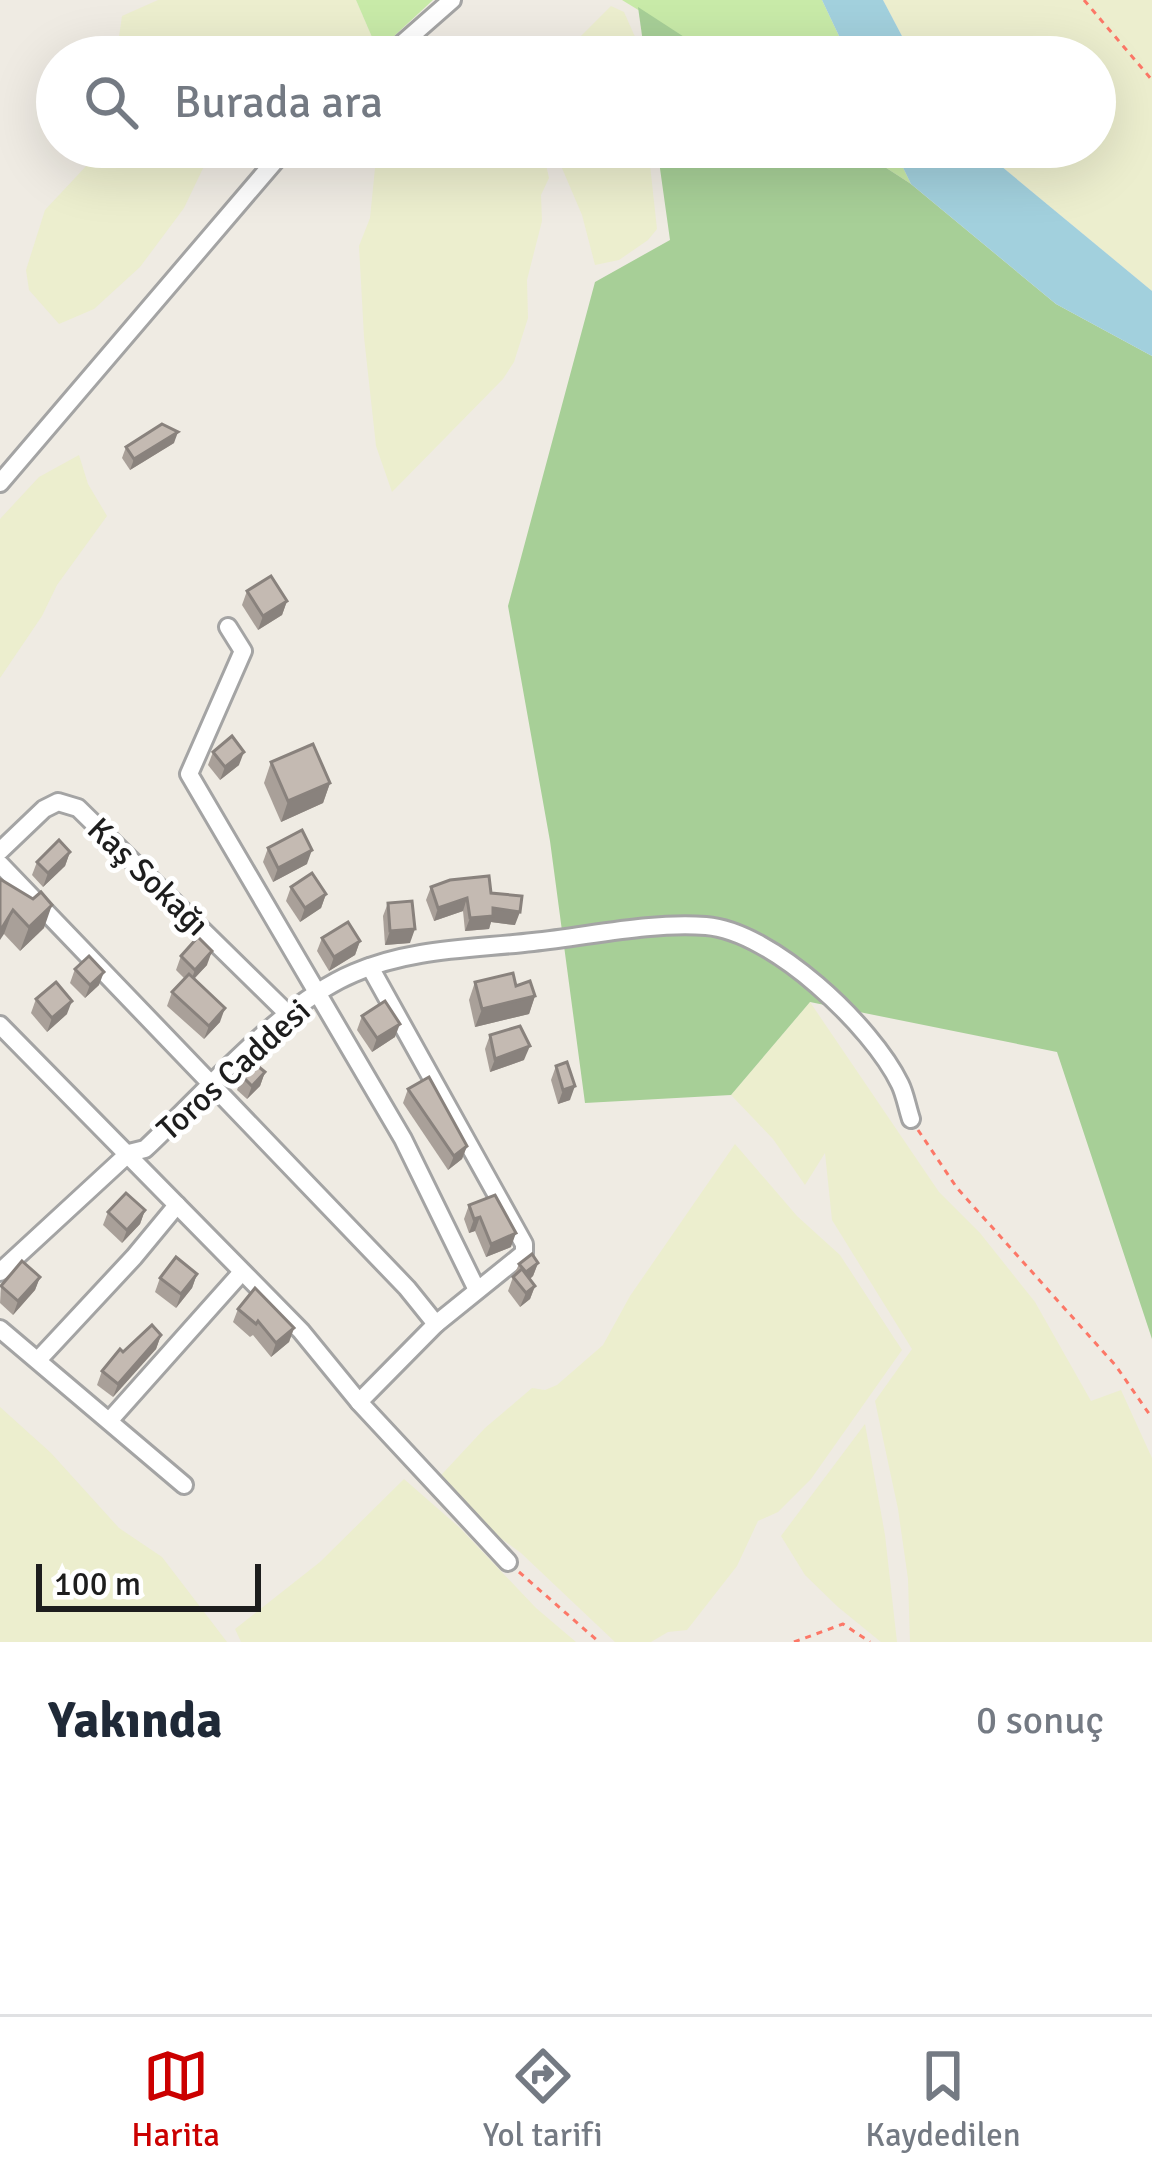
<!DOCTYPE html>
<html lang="tr">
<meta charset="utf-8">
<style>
:root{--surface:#fff;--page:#f2f2f3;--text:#1f2937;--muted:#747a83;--line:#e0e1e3;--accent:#cb0000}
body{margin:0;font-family:Signika,sans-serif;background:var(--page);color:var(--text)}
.scale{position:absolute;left:36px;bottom:30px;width:225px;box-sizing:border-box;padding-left:12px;border:6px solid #1d1d1d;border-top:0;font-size:33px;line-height:42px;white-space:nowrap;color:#1d1d1d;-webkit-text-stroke:9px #fff;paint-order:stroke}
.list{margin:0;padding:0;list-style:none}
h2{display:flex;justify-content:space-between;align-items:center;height:156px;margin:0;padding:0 48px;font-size:51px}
h2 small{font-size:39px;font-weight:400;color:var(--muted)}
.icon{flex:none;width:66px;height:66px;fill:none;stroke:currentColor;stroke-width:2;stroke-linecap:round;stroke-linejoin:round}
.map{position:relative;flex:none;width:1152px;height:1642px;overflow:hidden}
.search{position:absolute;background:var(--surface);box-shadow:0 12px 48px #0002;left:36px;right:36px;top:36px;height:132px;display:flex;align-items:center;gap:30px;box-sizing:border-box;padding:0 42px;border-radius:66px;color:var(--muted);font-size:45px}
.sheet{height:372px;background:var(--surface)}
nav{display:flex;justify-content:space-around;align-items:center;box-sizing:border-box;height:168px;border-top:3px solid var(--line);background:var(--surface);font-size:33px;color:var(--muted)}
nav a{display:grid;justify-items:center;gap:6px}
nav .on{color:var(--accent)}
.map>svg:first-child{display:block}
.farmland{fill:#eceece}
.grass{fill:#c8eaa8}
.forest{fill:#a7cf97}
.water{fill:#a2d0dd}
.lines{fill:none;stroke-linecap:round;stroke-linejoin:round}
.street-casing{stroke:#a4a4a4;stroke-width:22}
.path{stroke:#fc7767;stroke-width:3;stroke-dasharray:6 6;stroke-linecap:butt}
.street{stroke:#fff;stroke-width:16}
.wall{fill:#a9a099}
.shaded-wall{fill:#89827d}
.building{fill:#c4bab2;stroke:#89827d;stroke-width:3}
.labels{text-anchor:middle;stroke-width:10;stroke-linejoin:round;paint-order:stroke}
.street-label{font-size:33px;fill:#1d1d1d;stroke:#fff}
</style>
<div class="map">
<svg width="1152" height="1642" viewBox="0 0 1152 1642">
<rect width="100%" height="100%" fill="#efebe3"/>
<g class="farmland">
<path d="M158 0H356L378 51 364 57H116L122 16Z"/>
<path d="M883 0H1152V291L978 147H1095V57H913Z"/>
<path d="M611 6 624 12 644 57H560Z"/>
<path d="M104 147H206V162L184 208 140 267 94 309 59 324 29 290 26 270 45 210Z"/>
<path d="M391 147H542L549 178 541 195 542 221 527 280 528 318 514 362 503 379 392 492 376 446 364 337 359 246 370 218 376 158Z"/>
<path d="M553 147H648L657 229 648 240 619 260 595 265 582 215Z"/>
<path d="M79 455 88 484 107 516 57 585 42 616 0 678V519L39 477Z"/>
<path d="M810 1002 939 1192 980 1233 1035 1302 1091 1401 1121 1390 1152 1458V1642H910L908 1579 898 1509 875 1401 912 1349 832 1220 825 1153 805 1185 773 1139 731 1095Z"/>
<path d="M735 1144 797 1216 840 1255 902 1350 811 1479 778 1512 758 1521 737 1566 687 1630 668 1632 651 1642H615L521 1553 430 1487 485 1428 532 1388 545 1390 557 1385 603 1345 630 1296Z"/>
<path d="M0 1407 51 1453 119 1528 162 1557 227 1642H0Z"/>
<path d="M865 1424 885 1535 897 1642H881L838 1607 805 1575 781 1536Z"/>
<path d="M404 1479 460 1528 536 1608 576 1642H241L235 1629 320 1562Z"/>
</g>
<g class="grass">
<path d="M356 0H433L378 51Z"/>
<path d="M622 0H822L849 57H715Z"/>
<path d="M854 147H893L911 184Z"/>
</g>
<g class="forest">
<path d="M638 7 715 57H645Z"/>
<path d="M657 147H854L911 184 1056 304 1152 356V1339L1057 1052 810 1002 731 1095 585 1103 550 841 508 606 595 282 670 240Z"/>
</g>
<g class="water">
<path d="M822 0H883L913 57H849Z"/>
<path d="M893 147H978L1152 291V356L1056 304 911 184Z"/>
</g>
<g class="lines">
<defs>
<g id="street">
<path d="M387 57 452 0"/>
<path d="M0 483 287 147"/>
<path d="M228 627 243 651 189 774 403 1139 476 1288"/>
<path d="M0 851 44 809 58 802 78 808 288 1014"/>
<path d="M0 864 407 1288 436 1324"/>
<path d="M0 1025 301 1331 359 1402 508 1562"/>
<path d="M0 1272 129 1153 145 1149C204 1094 280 1004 354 973 411 948 473 949 533 942 591 936 648 922 706 926 772 931 872 1026 900 1084 905 1094 907 1107 911 1119"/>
<path d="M0 1329 184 1485"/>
<path d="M38 1360 134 1257 177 1205"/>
<path d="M359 1402 436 1324 524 1253V1244L370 967"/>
<path d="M110 1420 242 1272"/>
</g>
</defs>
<use href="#street" class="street-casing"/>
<g class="path">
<path d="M1084 0 1152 80"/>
<path d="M918 1130 957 1188 1116 1366 1152 1418"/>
<path d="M519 1572 599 1642"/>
<path d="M794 1642 843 1624 870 1642"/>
</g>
<use href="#street" class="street"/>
</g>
<g class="wall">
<path d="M174 443 130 470 122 458 126 447Z"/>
<path d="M247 591 287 601 282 615 258 630 242 605Z"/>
<path d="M213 752 239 765 220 780 208 765Z"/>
<path d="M271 762 330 783 323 803 281 822 264 783Z"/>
<path d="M268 848 307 864 273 882 263 862Z"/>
<path d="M70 852 65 866 43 887 32 875 37 862Z"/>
<path d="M0 879 44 928 20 951 4 934Z"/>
<path d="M291 887 326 894 321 908 300 922 286 901Z"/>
<path d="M431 887 491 893 515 925 491 922 489 929 465 931 463 911 434 921 426 900Z"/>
<path d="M388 903 410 943 385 945 383 916Z"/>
<path d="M322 938 360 941 355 955 329 971 317 951Z"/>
<path d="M181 956 207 965 194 979 220 1022 204 1039 167 1006 172 992 185 979 176 970Z"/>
<path d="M75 969 99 985 85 998 70 983Z"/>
<path d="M475 982 516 986 535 996 529 1014 475 1027 469 1000Z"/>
<path d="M36 999 67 1014 47 1032 31 1013Z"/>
<path d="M362 1016 395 1037 372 1052 357 1030Z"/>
<path d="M490 1035 524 1060 490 1072 485 1049Z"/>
<path d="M556 1066 570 1100 558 1104 551 1080Z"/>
<path d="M265 1072 260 1086 247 1099 237 1090 242 1076Z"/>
<path d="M408 1089 467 1146 462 1159 448 1170 403 1103Z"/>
<path d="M469 1205 511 1247 486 1257 475 1231 469 1233 464 1219Z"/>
<path d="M145 1210 140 1224 122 1243 103 1225 108 1212Z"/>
<path d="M538 1263 533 1276 530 1279 535 1286 530 1299 520 1307 508 1291 513 1277 519 1264Z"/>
<path d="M197 1274 192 1288 176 1308 155 1292 160 1278Z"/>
<path d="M40 1277 35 1290 13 1315 0 1303 1 1286Z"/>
<path d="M238 1309 294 1328 289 1342 271 1357 253 1335 250 1337 233 1322Z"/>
<path d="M161 1335 156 1349 113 1397 97 1385 102 1371 123 1352Z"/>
</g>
<g class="shaded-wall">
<path d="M178 432 174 443 130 470 134 459Z"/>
<path d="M287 601 282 615 258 630 263 616Z"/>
<path d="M244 752 239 765 220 780 225 767Z"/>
<path d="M330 783 323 803 281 822 288 801Z"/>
<path d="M312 850 307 864 273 882 278 868Z"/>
<path d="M70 852 65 866 43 887 48 873Z"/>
<path d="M326 894 321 908 300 922 305 908Z"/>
<path d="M467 898 463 911 434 921 438 908Z"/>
<path d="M52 905 44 928 20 951 29 927Z"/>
<path d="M493 908 520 912 515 925 491 922 489 929 465 931 470 918Z"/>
<path d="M13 910 4 934 0 940V931Z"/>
<path d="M415 929 410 943 385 945 390 931Z"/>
<path d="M360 941 355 955 329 971 334 957Z"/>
<path d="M212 951 207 965 190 983 195 970Z"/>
<path d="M104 972 99 985 85 998 90 985Z"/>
<path d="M535 996 529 1014 475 1027 482 1009Z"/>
<path d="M72 1001 67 1014 47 1032 52 1018Z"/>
<path d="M225 1008 220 1022 204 1039 209 1026Z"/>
<path d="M400 1024 395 1037 372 1052 377 1038Z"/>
<path d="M530 1046 524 1060 490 1072 495 1059Z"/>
<path d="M265 1072 260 1086 247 1099 252 1086Z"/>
<path d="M575 1086 570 1100 558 1104 563 1090Z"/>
<path d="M467 1146 462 1159 448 1170 454 1156Z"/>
<path d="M145 1210 140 1224 122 1243 127 1230Z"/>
<path d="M480 1217 475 1231 469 1233 474 1219Z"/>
<path d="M516 1233 511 1247 486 1257 491 1244Z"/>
<path d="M538 1263 533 1276 521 1286 526 1272Z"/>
<path d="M197 1274 192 1288 176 1308 181 1294Z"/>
<path d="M40 1277 35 1290 13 1315 18 1301Z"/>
<path d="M535 1286 530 1299 520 1307 526 1293Z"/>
<path d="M294 1328 289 1342 271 1357 276 1343Z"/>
<path d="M161 1335 156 1349 113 1397 118 1384Z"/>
</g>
<g class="building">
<path d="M162 424 178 432 134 459 126 447Z"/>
<path d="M271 576 287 601 263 616 247 591Z"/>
<path d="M232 736 244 752 225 767 213 752Z"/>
<path d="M313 744 330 783 288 801 271 762Z"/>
<path d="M302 830 312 850 278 868 268 848Z"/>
<path d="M59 840 70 852 48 873 37 862Z"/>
<path d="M312 873 326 894 305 908 291 887Z"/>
<path d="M489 876 491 893 522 896 520 912 493 908V916L470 918 467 898 438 908 431 887 450 880Z"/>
<path d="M0 879 33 899 41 892 52 905 29 927 13 910 0 931Z"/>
<path d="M412 901 415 929 390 931 388 903Z"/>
<path d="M348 922 360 941 334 957 322 938Z"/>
<path d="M198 937 212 951 195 970 181 956Z"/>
<path d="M89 956 104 972 90 985 75 969Z"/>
<path d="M513 973 516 986 530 981 535 996 482 1009 475 982Z"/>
<path d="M189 974 225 1008 209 1026 172 992Z"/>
<path d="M56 982 72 1001 52 1018 36 999Z"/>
<path d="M385 1001 400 1024 377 1038 362 1016Z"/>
<path d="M520 1026 530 1046 495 1059 490 1035Z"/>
<path d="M567 1062 575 1086 563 1090 556 1066Z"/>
<path d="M254 1063 265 1072 252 1086 242 1076Z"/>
<path d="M429 1077 467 1146 454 1156 408 1089Z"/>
<path d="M126 1193 145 1210 127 1230 108 1212Z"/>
<path d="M495 1195 516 1233 491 1244 480 1217 474 1219 469 1205Z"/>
<path d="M532 1254 538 1263 526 1272 519 1264Z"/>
<path d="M176 1257 197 1274 181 1294 160 1278Z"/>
<path d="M22 1261 40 1277 18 1301 1 1286Z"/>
<path d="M522 1269 535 1286 526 1293 513 1277Z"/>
<path d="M255 1288 294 1328 276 1343 258 1321 256 1324 238 1309Z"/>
<path d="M152 1325 161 1335 118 1384 102 1371 120 1349 123 1352Z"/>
</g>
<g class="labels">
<g class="street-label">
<text transform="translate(149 876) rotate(44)" y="12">Kaş Sokağı</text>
<text transform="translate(233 1069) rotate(-42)" y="12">Toros Caddesi</text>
</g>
</g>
</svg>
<div class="scale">100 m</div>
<div class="search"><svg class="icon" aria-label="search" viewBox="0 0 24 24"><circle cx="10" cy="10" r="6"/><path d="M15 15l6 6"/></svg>Burada ara</div>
</div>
<section class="sheet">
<h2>Yakında<small>0 sonuç</small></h2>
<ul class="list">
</ul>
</section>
<nav>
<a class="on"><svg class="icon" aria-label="map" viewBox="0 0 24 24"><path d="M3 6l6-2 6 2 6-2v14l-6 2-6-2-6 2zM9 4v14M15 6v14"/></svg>Harita</a>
<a><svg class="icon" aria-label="directions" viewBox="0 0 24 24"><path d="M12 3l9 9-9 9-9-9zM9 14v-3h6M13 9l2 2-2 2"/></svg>Yol tarifi</a>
<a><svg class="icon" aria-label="saved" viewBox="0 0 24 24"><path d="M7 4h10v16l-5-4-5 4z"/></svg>Kaydedilen</a>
</nav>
